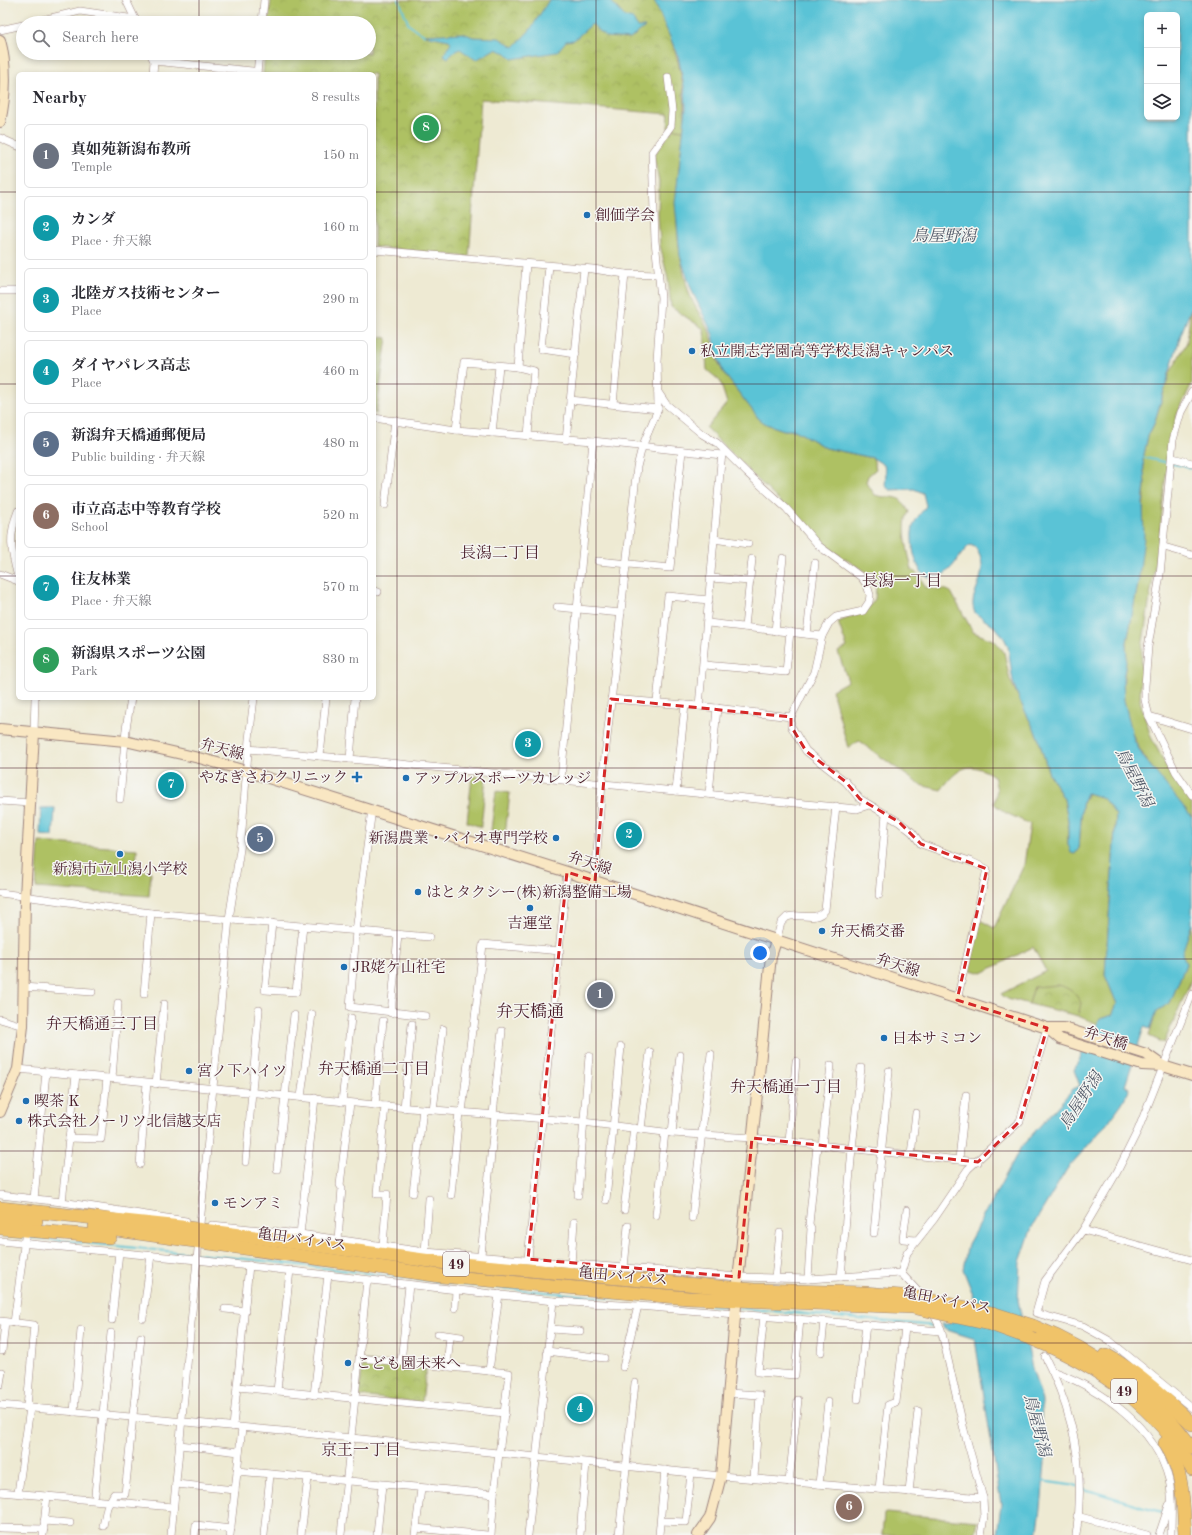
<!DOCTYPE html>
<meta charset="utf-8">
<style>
:root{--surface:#fff;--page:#f7f7f7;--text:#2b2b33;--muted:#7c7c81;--line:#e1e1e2;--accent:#1f6fb2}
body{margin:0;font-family:"Old Standard TT","Noto Serif JP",serif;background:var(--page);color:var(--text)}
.controls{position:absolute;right:12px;top:12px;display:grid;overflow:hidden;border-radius:6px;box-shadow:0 2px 6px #0003}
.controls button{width:36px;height:36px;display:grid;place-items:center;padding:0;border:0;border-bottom:1px solid var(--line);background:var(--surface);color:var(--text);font:20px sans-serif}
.you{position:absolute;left:760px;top:953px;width:14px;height:14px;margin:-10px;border:3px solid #fff;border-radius:50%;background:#1a73e8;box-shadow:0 0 0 6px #1a73e833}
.badge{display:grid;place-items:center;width:26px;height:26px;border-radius:50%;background:var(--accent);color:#fff;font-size:13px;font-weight:700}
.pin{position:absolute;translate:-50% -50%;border:2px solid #fff;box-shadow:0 1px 4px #0006}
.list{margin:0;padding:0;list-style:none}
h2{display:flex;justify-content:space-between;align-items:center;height:52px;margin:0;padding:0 16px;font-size:17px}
h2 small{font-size:13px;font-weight:400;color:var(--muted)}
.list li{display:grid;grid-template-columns:26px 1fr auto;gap:12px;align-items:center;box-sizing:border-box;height:64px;margin:0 8px 8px;padding:0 8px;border:1px solid var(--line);border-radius:6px}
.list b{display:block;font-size:15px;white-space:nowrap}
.list p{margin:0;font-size:13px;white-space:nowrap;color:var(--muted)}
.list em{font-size:13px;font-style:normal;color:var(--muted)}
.icon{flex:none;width:22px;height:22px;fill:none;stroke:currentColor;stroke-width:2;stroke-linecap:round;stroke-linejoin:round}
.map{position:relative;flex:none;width:1192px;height:1535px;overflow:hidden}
.search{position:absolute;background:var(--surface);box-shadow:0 2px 6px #0003;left:16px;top:16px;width:360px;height:44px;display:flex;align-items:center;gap:10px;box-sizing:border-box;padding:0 14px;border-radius:22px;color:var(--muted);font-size:15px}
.panel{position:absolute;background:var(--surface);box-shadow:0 2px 6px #0003;left:16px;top:72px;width:360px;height:628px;border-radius:6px}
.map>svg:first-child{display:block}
.grass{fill:#aec164;stroke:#7c7048}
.park{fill:url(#park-crowns);stroke:#7c7048}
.water{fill:#5ac3d6;stroke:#527180;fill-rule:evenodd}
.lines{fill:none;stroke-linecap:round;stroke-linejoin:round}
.stream{stroke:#5ac3d6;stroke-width:2}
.street-casing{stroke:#9c847f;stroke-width:8}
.secondary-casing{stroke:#9c847f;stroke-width:12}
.highway-casing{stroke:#9c847f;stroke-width:14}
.street{stroke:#fff;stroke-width:7}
.secondary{stroke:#f9e7c3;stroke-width:10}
.highway{stroke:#f0c369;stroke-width:13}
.highway-bridge-casing{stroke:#9c847f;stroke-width:14;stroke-linecap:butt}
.highway-bridge{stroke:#f0c369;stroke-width:13}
.marked{fill:none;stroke:#d62828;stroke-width:3;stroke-dasharray:8 5;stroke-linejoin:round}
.grid{fill:none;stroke:#4a1f2b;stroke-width:1;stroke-opacity:0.55}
.poi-dot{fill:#1f6fb2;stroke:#f6f6f2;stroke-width:1.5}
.labels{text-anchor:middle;stroke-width:3;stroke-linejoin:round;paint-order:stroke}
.shield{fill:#f6f6f2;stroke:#7e6067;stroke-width:1}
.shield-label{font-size:14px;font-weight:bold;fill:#4a1f2b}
.poi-label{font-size:15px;fill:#4a1f2b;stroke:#f6f6f2;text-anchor:start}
.street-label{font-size:15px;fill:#4a1f2b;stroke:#f6f6f2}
.water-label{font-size:16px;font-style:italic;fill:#505867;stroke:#f6f6f2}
.neighbourhood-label{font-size:16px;fill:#4a1f2b;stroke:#f6f6f2}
.quarter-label{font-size:17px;fill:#4a1f2b;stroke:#f6f6f2}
</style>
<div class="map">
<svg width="1192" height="1535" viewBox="0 0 1192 1535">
<defs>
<pattern id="park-crowns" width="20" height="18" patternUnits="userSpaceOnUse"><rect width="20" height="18" fill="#aec164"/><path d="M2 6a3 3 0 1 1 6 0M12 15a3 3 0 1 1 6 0" fill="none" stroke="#97a557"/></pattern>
</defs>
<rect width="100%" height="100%" fill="#f6f6f2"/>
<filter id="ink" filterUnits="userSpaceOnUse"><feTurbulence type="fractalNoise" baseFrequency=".025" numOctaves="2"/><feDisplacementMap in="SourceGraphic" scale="8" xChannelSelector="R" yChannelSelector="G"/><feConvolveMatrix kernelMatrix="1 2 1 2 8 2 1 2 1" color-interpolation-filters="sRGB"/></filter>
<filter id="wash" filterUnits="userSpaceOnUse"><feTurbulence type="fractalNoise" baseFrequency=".012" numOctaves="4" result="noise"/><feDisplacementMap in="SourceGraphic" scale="16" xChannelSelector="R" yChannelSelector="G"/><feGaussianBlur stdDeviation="0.9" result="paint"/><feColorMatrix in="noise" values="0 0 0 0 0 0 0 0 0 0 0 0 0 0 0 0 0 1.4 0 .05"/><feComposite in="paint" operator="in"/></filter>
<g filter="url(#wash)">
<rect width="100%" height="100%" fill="#eeead3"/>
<g class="grass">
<path d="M674 129 684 130C675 188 672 236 689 293 694 307 704 319 710 333 715 346 715 358 722 370 733 387 747 402 759 419L766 424 784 430H795L826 448 873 458 876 469 868 476 866 482 875 495C895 501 897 490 909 512 900 524 909 556 912 570L920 576 925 587 940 590 943 589 951 592 973 632 995 641 1004 652 1010 680 1038 737 1049 774 1064 799 1068 820V844L1079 848 1082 805 1088 793 1103 797 1116 815 1105 975 1117 1004 1112 1015 1100 1019 1098 1024 1078 1016 1080 1011 1034 987 1029 1004 1004 997 1001 994 1046 971 1033 947 982 973 967 969 980 920 994 928 1024 865 1030 824 1006 813 994 804 997 790 994 776C968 759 958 768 941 790L920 785 859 741 848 748 832 690 848 681 838 652 847 647 838 622 866 611 875 599 876 588 872 581 866 572 823 545 706 428 727 403 720 381 707 370 704 329 671 307 668 279 660 245 658 214 659 181 654 157 658 149Z"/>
<path d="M1192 310V383L1176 417 1170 437 1159 540 1142 648 1140 701 1151 737 1167 767 1192 804V817C1163 781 1128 748 1123 699 1122 681 1127 664 1126 647L1138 584 1145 485 1143 459 1148 436 1154 424 1170 373 1187 342 1190 312Z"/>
<path d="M374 336 387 338 376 414 374 413Z"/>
<path d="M472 776 486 777 481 827 467 822Z"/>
<path d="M496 791 510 793 505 834 491 830Z"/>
<path d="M39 842 137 849 136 870 151 872 149 896 36 888Z"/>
<path d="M1192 924V978L1164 1043 1149 1036 1156 1011 1170 1003 1186 964 1181 953Z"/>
<path d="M886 1513 978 1521 975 1535H882L884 1514Z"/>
</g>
<g class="park">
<path d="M271 0H654C675 43 688 82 684 130L668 128 669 114 481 99 469 257 374 247V74H263L265 53H369V23H268Z"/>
<path d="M1057 985C1068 987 1075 992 1081 1003L1078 1016 1029 1004 1034 987Z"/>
<path d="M363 1361 426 1368 422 1403 359 1396Z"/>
</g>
<g class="water">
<path d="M549 0H610L625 17 633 19 637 27H645L630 39 606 37 592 24 574 40 566 41 557 52 512 59 506 53 495 49 476 60 460 49 453 52 448 58 444 55 451 42 449 40 424 35 463 33 473 37 499 38 514 47 530 30Z"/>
<path d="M654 0H1192V306L1181 334 1154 424 1148 436 1143 459 1145 485 1143 503 1144 538 1138 584 1126 647 1127 657 1123 679 1124 700 1134 740 1144 758 1192 817V924L1182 953 1186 964 1170 1003 1157 1011 1150 1029 1144 1027 1125 1086 1130 1088 1122 1103 1106 1125 1067 1169 1032 1227 1020 1262 1018 1300 1032 1368 1042 1401 1041 1427 1045 1462 1041 1509 1037 1535H997L1001 1504 975 1339 944 1329 942 1324H948L971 1303 974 1297 963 1269 968 1244 1021 1147 1073 1089 1080 1086 1074 1070 1100 1019 1112 1015 1117 1004 1105 975 1116 815 1103 798 1087 793 1082 805 1079 848 1075 854 1071 853 1068 844V820L1064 799 1049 774 1038 737 1019 699 1013 682 1008 646 1003 636 996 628 975 613C965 593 995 575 975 547L970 545C958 555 953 572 938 577 916 586 909 540 913 527 915 519 922 512 926 506L923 493 914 489 890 490 885 486 886 473 884 465 873 458 826 448 795 430H784L766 424 759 419 723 372 718 358 713 335 692 291 680 256 675 203 686 108 685 91 678 56ZM1147 15H1177V117H1147Z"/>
<path d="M41 808H55L53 836 40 835Z"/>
</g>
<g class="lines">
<g class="stream">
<path d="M399 0 409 25 424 35"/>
<path d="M1141 457 1192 468"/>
<path d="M0 1235 23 1237"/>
<path d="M27 1237 266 1261 440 1282"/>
<path d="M447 1283 623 1299"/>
<path d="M710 1305 733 1307"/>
<path d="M739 1308 936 1326"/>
<path d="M1041 1481 1077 1486"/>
<path d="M1081 1488 1165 1513"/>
</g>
</g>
</g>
<g filter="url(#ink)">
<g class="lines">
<defs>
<g id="street">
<path d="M126 0 136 21"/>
<path d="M30 23 80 11 135 19"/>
<path d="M262 23 264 0"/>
<path d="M0 30 23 25"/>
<path d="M150 53 154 61 153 74"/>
<path d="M154 61 252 71"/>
<path d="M257 74 259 53"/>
<path d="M0 138 18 146"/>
<path d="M374 250 593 269 625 274 659 275"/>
<path d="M549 266 541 349 576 354"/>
<path d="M0 291H18"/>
<path d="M518 367 526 264"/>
<path d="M658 392 666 404 702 434 717 443 747 473 786 508 819 546 861 577 867 585 870 595 869 602 863 611 836 617 829 623 822 636 814 672 791 717V726L806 751 846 782 860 799 899 822 912 832 921 844 972 862 987 869 957 1000"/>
<path d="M1192 392 1181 412 1173 440 1160 575 1148 647 1145 686V700L1149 716 1176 772 1192 795"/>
<path d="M570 400 658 409"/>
<path d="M613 404 625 274"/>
<path d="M374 418 456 430 593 441 722 455"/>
<path d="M456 430 464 362 518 367 534 371 528 435"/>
<path d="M492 433 499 366"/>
<path d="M566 440 584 269"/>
<path d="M1173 458 1192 463"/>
<path d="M385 505 395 420"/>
<path d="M18 511C8 536 11 551 18 577"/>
<path d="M714 539 748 544"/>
<path d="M1164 547 1192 555"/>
<path d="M598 561 670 568 682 451"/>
<path d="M0 574 18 581"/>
<path d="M710 578 750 581"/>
<path d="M374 591 378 592"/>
<path d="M557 607 621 613"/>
<path d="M708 623 822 636"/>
<path d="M745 627 752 559"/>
<path d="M775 631 783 558"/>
<path d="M807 634 815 563"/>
<path d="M704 665 786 672 790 632"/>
<path d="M611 699 699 706 791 717"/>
<path d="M657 702 668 596 709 600"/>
<path d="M699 706 721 462 722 455 724 453"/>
<path d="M1149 716 1192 729"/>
<path d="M34 733 35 698"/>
<path d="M248 749 857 809 869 805"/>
<path d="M320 756 326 698"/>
<path d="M350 759 355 698"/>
<path d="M561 779 593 441"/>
<path d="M676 791 685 705"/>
<path d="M709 794 717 708"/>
<path d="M120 799 126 729 131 698"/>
<path d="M0 801 30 803"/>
<path d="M372 809 356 931 350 1007 426 1016"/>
<path d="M595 881 602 783 637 467 642 447 658 409 657 360 661 298 655 241 652 152 671 126 672 111 668 77"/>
<path d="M0 893 151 913 429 937"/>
<path d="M879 895 886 814"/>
<path d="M272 923 265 990 296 992 303 926"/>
<path d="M776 941 781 923 787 917C800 912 815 923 825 910L836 806"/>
<path d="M23 987 92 992"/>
<path d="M144 994 151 913"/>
<path d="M1192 994 1138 1130 1117 1172 1083 1230 1045 1281 1036 1313 1083 1326 1110 1341 1192 1408"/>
<path d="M391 1013 398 934"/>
<path d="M0 1019 23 1026"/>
<path d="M474 1027 483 944 560 951"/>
<path d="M18 1069 385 1106 583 1122 672 1133 752 1138 978 1162"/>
<path d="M112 1078 118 1003"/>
<path d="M156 1084 164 1004"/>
<path d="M301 1097 312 1014"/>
<path d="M342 1102 351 1018"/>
<path d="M375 1105 383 1021"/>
<path d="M404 1108 412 1024"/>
<path d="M433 1110 443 1029"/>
<path d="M462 1112 472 1030"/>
<path d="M493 1114 502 1031"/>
<path d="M641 1129 650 1052"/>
<path d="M672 1133 680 1055"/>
<path d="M69 1138 101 1139 107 1078"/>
<path d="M789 1142 796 1061"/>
<path d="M822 1146 831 1065"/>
<path d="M911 1154 916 1113"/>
<path d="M959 1159 966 1095"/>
<path d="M246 1162 259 1010"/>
<path d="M140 1164 147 1083"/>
<path d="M277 1169 294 1015"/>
<path d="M413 1193 423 1109"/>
<path d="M0 1195 62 1202 186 1221"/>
<path d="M451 1195 459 1112"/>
<path d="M578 1195 589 1056"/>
<path d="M34 1199 46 1072"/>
<path d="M606 1200 621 1047"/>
<path d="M62 1202 76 1075"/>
<path d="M624 1210 634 1128"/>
<path d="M907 1210 903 1239 916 1240"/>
<path d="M656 1215 665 1132"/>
<path d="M692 1218 711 1054"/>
<path d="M200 1224 229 919 241 843 249 739 254 698"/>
<path d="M212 1225 300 1234 425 1252 739 1277 808 1279 901 1273"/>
<path d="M1083 1230 1192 1260"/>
<path d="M874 1233 889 1071"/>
<path d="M300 1234 315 1098"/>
<path d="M338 1240 342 1188 340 1185 350 1103"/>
<path d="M0 1241 197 1260 553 1301 638 1306 941 1331"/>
<path d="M383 1246 387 1194H377L385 1106"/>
<path d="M425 1252 429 1199"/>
<path d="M481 1255 495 1115"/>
<path d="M528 1259 567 872"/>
<path d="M571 1264 574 1222"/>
<path d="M624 1268 628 1226"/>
<path d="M901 1273 907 1253 934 1219 968 1169 1020 1121 1047 1028"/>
<path d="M901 1273 923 1297"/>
<path d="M841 1277 852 1148 861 1068"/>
<path d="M775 1278 780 1233"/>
<path d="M808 1279 811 1228 809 1224 817 1146"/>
<path d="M455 1308 456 1290"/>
<path d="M225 1309 245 1311"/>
<path d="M932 1311 941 1329 964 1430 983 1498 984 1517 981 1535"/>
<path d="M764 1316 758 1372 795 1375 800 1319"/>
<path d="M143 1318 151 1255"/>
<path d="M112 1320 119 1252"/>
<path d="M0 1321 34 1325 27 1408"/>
<path d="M14 1323 26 1230"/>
<path d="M550 1329 580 1331"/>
<path d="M438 1334 461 1337"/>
<path d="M2 1351 5 1322"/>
<path d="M547 1351 604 1358"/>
<path d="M821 1352 824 1321"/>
<path d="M1045 1357C1074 1413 1086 1472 1076 1535"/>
<path d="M360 1358 509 1373 494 1494 491 1535"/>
<path d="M401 1362 409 1285"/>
<path d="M447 1367 450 1336"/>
<path d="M623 1367 638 1306"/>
<path d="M489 1371 499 1294"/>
<path d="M1052 1371C1101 1388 1156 1427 1169 1480 1173 1497 1171 1517 1171 1535"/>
<path d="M0 1384 2 1372"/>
<path d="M237 1387 505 1413"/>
<path d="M277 1391 290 1270"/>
<path d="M728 1393 760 1395 754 1478"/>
<path d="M314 1395 328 1275"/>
<path d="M858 1399 866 1324"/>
<path d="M0 1405 293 1432 721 1476 983 1498"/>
<path d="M74 1412 81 1330"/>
<path d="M233 1427 249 1265"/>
<path d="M180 1445 239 1452"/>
<path d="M237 1471 494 1494"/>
<path d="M789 1482 798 1400"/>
<path d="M176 1484 235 1490"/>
<path d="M819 1484 828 1402"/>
<path d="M879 1489 888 1405 896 1402 905 1328"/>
<path d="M0 1492 173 1507"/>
<path d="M909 1492 918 1411"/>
<path d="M18 1493 30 1408"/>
<path d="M95 1494 111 1333"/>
<path d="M1077 1516 1147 1535"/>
<path d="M44 1521 70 1523"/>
<path d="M661 1521 686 1522 691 1473"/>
<path d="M103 1526 107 1507 114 1494H125L141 1337"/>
<path d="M0 1528 44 1529"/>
<path d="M416 1528 487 1535"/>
<path d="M43 1535 47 1496"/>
<path d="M171 1535 198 1249"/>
<path d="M195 1535 196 1525 231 1529"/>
<path d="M230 1535 242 1428"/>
<path d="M264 1535 270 1475"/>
<path d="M301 1535 308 1478"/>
<path d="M341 1535 367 1280"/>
<path d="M377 1535 382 1485"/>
<path d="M415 1535 421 1489"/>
<path d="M528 1535 553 1301"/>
<path d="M580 1535 586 1463"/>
<path d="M619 1535 635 1383"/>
<path d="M659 1535 665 1470"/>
<path d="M1159 1535 1169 1505"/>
</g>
<g id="secondary">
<path d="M0 40C7 65 6 96 0 122"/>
<path d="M0 729 125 741 203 759 246 771 567 872 1047 1028H1064L1146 1054 1163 1066"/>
<path d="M1047 1028 1060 1039 1142 1065 1163 1066 1192 1075"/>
<path d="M0 1112 18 1069 23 1026 25 897 34 733"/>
<path d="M738 1281 771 956 776 941"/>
<path d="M698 1535 710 1518 721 1476 736 1306"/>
</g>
<g id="highway">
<path d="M0 1208 181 1227 438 1262 754 1290 865 1293 914 1297"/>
<path d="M0 1217 36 1221"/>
<path d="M95 1227 441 1276 688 1298 912 1307"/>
<path d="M0 1228 110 1237"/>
<path d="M1033 1326C1096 1351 1153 1392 1192 1448"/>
<path d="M1035 1340C1098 1366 1158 1408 1192 1469"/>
<path d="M1106 1355C1139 1373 1165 1398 1192 1424"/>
<path d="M1165 1443C1184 1471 1183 1502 1185 1535"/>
</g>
</defs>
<use href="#street" class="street-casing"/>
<use href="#secondary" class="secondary-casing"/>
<use href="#highway" class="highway-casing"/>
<use href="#street" class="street"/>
<use href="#secondary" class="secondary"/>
<use href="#highway" class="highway"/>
<defs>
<g id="highway-bridge">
<path d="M914 1297 992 1313 1033 1326"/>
<path d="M912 1307 990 1324 1035 1340"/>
</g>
</defs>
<use href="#highway-bridge" class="highway-bridge-casing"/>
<use href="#highway-bridge" class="highway-bridge"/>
</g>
</g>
<path class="marked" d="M611 699 791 717V726L806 751 846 782 860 799 899 822 921 844 987 869 957 1000 1047 1028 1020 1121 978 1162 752 1138 739 1277 528 1259 567 872 595 881Z"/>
<path class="grid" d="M199 0V23M397 0V1535M596 0V1535M795 0V1535M993 0V1535M199 53V74M0 192H18M374 192H1192M0 384H18M374 384H1192M0 576H18M374 576H1192M199 698V1535M0 768H1192M0 959H1192M0 1151H1192M0 1343H1192"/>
<g class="poi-dot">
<circle cx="587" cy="215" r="4"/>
<circle cx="692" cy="351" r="4"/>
<path d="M355 771h4v4h4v4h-4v4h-4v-4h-4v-4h4z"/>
<circle cx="406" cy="778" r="4"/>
<circle cx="556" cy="838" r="4"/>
<circle cx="120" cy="854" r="4"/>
<circle cx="418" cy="892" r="4"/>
<circle cx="530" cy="908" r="4"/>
<circle cx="822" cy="931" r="4"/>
<circle cx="344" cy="967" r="4"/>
<circle cx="884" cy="1038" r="4"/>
<circle cx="189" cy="1071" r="4"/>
<circle cx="26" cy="1101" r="4"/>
<circle cx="19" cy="1121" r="4"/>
<circle cx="215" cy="1203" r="4"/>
<circle cx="348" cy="1363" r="4"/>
</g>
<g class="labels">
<g class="shield">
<rect x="443" y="1252" width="26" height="24" rx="3"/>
<rect x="1111" y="1379" width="26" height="24" rx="3"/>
</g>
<g class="shield-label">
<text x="456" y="1269">49</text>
<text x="1124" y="1396">49</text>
</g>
<g class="poi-label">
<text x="595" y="220">創価学会</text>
<text x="700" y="356">私立開志学園高等学校長潟キャンパス</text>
<text x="348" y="782" text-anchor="end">やなぎさわクリニック</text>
<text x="414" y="783">アップルスポーツカレッジ</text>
<text x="548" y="843" text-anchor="end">新潟農業・バイオ専門学校</text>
<text x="120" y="874" text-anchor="middle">新潟市立山潟小学校</text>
<text x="426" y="897">はとタクシー(株)新潟整備工場</text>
<text x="530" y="928" text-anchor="middle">吉運堂</text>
<text x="830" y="936">弁天橋交番</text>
<text x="352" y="972">JR姥ケ山社宅</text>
<text x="892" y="1043">日本サミコン</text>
<text x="197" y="1076">宮ノ下ハイツ</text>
<text x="34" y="1106">喫茶 K</text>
<text x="27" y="1126">株式会社ノーリツ北信越支店</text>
<text x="223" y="1208">モンアミ</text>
<text x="356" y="1368">こども園未来へ</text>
</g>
<g class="street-label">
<text transform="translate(222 749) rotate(15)" y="5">弁天線</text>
<text transform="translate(590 863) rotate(18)" y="5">弁天線</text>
<text transform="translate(898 965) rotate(18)" y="5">弁天線</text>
<text transform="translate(1106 1038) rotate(18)" y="5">弁天橋</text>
<text transform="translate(302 1239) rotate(8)" y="5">亀田バイパス</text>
<text transform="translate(623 1276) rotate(5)" y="5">亀田バイパス</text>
<text transform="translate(947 1300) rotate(11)" y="5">亀田バイパス</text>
</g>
<g class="water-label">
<text x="944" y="241">鳥屋野潟</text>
<text transform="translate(1135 777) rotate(63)" y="6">鳥屋野潟</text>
<text transform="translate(1080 1100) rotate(-57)" y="6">鳥屋野潟</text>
<text transform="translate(1038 1425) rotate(75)" y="6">鳥屋野潟</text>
</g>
<g class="neighbourhood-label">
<text x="500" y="558">長潟二丁目</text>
<text x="902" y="586">長潟一丁目</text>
<text x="102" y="1029">弁天橋通三丁目</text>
<text x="374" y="1074">弁天橋通二丁目</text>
<text x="786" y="1092">弁天橋通一丁目</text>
<text x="361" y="1455">京王一丁目</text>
</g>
<g class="quarter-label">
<text x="530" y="1017">弁天橋通</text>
</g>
</g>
</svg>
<div class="controls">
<button>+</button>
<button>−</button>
<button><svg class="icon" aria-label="layers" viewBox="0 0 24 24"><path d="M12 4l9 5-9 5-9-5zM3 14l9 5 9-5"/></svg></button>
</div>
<div class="you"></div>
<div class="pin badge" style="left:600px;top:995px;background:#6b7280">1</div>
<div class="pin badge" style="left:629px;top:835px;background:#0f9aa8">2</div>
<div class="pin badge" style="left:528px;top:744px;background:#0f9aa8">3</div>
<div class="pin badge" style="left:580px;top:1409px;background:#0f9aa8">4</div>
<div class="pin badge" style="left:260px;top:839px;background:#5c6f8a">5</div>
<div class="pin badge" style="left:849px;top:1507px;background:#8d6e63">6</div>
<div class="pin badge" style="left:171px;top:785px;background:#0f9aa8">7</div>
<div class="pin badge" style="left:426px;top:128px;background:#2e9e5b">8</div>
<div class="search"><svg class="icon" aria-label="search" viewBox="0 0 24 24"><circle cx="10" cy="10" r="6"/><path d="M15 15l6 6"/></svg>Search here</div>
<section class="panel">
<h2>Nearby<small>8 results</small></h2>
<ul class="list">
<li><span class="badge" style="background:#6b7280">1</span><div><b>真如苑新潟布教所</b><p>Temple</p></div><em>150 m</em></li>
<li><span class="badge" style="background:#0f9aa8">2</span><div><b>カンダ</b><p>Place · 弁天線</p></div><em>160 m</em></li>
<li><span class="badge" style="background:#0f9aa8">3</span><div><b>北陸ガス技術センター</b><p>Place</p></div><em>290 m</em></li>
<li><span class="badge" style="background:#0f9aa8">4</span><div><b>ダイヤパレス高志</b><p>Place</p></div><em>460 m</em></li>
<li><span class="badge" style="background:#5c6f8a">5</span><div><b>新潟弁天橋通郵便局</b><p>Public building · 弁天線</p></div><em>480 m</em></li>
<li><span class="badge" style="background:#8d6e63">6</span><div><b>市立高志中等教育学校</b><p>School</p></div><em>520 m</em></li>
<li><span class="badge" style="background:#0f9aa8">7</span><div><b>住友林業</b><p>Place · 弁天線</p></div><em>570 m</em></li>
<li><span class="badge" style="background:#2e9e5b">8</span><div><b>新潟県スポーツ公園</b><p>Park</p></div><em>830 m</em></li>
</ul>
</section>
</div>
